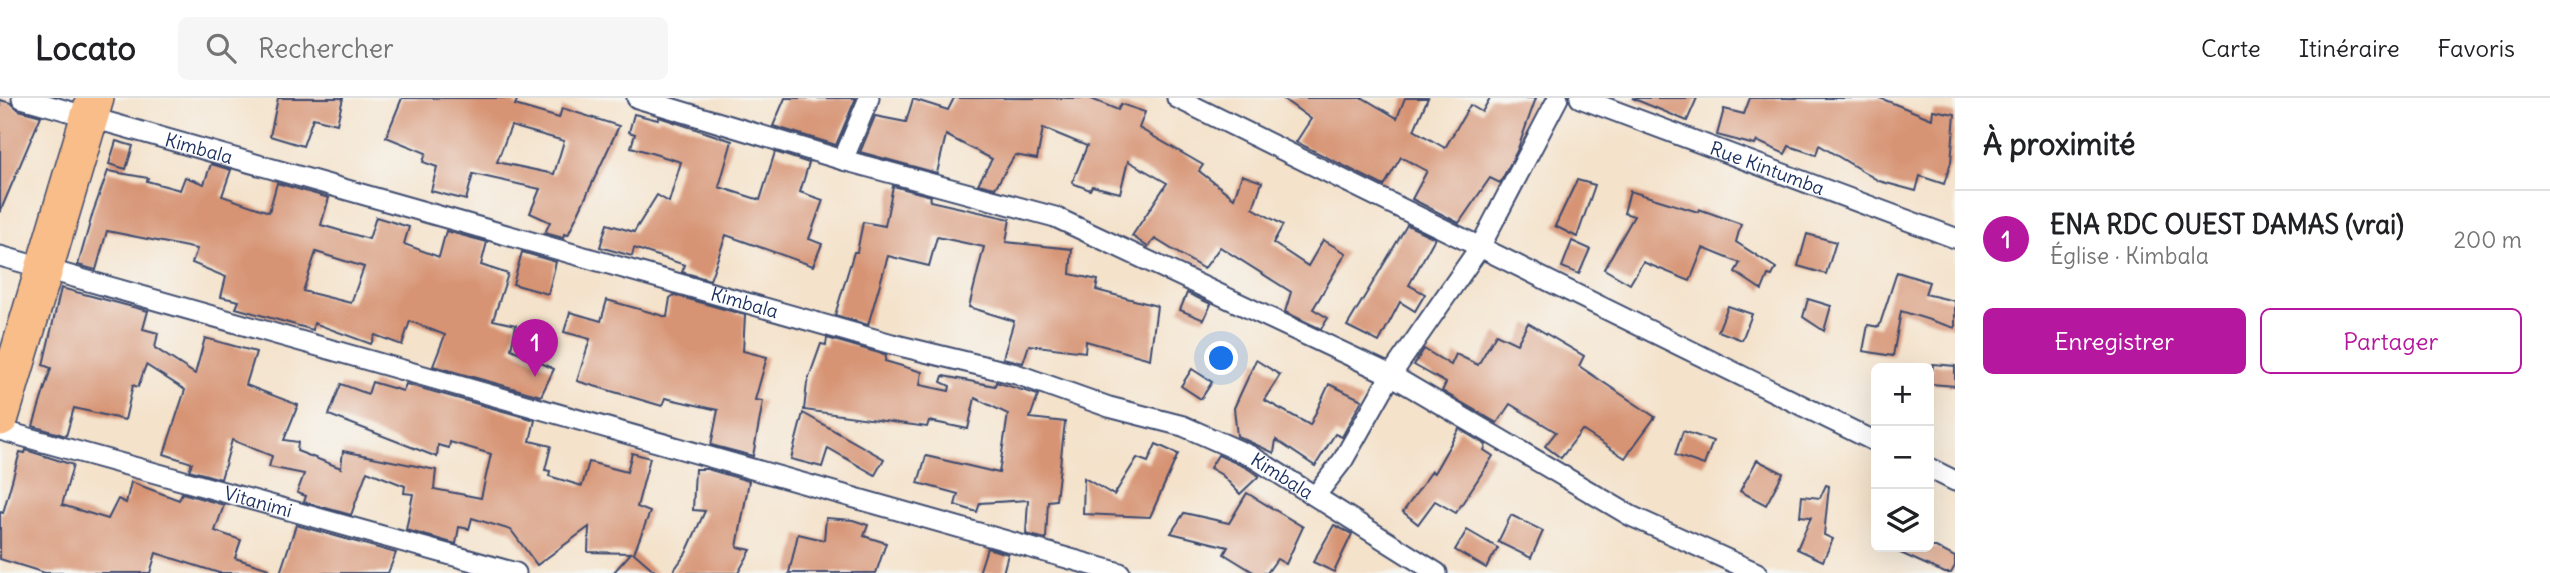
<!DOCTYPE html>
<html lang="fr">
<meta charset="utf-8">
<style>
:root{--surface:#fff;--page:#f6f6f6;--text:#202124;--muted:#757577;--line:#e0e0e0;--accent:#b5179e}
body{margin:0;font-family:Delius,sans-serif;background:var(--page);color:var(--text)}
.controls{position:absolute;right:21px;bottom:21px;display:grid;overflow:hidden;border-radius:10px;box-shadow:0 7px 28px #0002}
.controls button{width:63px;height:63px;display:grid;place-items:center;padding:0;border:0;border-bottom:2px solid var(--line);background:var(--surface);color:var(--text);font:35px sans-serif}
.you{position:absolute;left:1222px;top:261px;width:24px;height:24px;margin:-18px;border:5px solid #fff;border-radius:50%;background:#1a73e8;box-shadow:0 0 0 10px #1a73e833}
.badge{display:grid;place-items:center;width:46px;height:46px;border-radius:50%;background:var(--accent);color:#fff;font-size:23px;font-weight:700}
.pin{position:absolute;translate:-50% -58px;filter:drop-shadow(0 2px 4px #0008)}
.pin::after{content:'';position:absolute;top:37px;width:24px;height:21px;background:inherit;clip-path:polygon(0 0,100% 0,50% 100%)}
.list{margin:0;padding:0;list-style:none}
h2{display:flex;justify-content:space-between;align-items:center;height:91px;margin:0;padding:0 28px;font-size:30px}
h2 small{font-size:23px;font-weight:400;color:var(--muted)}
.list li{display:grid;grid-template-columns:46px 1fr auto;gap:21px;align-items:center;box-sizing:border-box;height:98px;padding:0 28px;border-top:2px solid var(--line)}
.list b{display:block;font-size:26px;white-space:nowrap}
.list p{margin:0;font-size:23px;white-space:nowrap;color:var(--muted)}
.list em{font-size:23px;font-style:normal;color:var(--muted)}
.actions{display:flex;gap:14px;padding:21px 28px}
.actions a{flex:1;padding:16px 0;border:2px solid var(--accent);border-radius:10px;text-align:center;font-size:24px;color:var(--accent)}
.actions .main{background:var(--accent);color:#fff}
.icon{flex:none;width:38px;height:38px;fill:none;stroke:currentColor;stroke-width:2;stroke-linecap:round;stroke-linejoin:round}
.map{position:relative;flex:none;width:1955px;height:475px;overflow:hidden}
header{display:flex;align-items:center;gap:42px;box-sizing:border-box;height:98px;padding:0 35px;background:var(--surface);border-bottom:2px solid var(--line)}
header strong{font-size:33px}
nav{display:flex;gap:38px;margin-inline-start:auto;font-size:24px}
.search{width:490px;height:63px;background:var(--page);display:flex;align-items:center;gap:18px;box-sizing:border-box;padding:0 24px;border-radius:10px;color:var(--muted);font-size:26px}
main{display:flex}
aside{flex:1;background:var(--surface)}
.map>svg:first-child{display:block}
.building{fill:#d79475;fill-rule:evenodd}
.lines{fill:none;stroke-linecap:round;stroke-linejoin:round}
.street-casing{stroke:#3c4a6e;stroke-width:23}
.highway-casing{stroke:#3c4a6e;stroke-width:40}
.street{stroke:#fff;stroke-width:19}
.highway{stroke:#f8bd89;stroke-width:37}
.labels{text-anchor:middle;stroke-width:6;stroke-linejoin:round;paint-order:stroke}
.street-label{font-size:19px;fill:#1b2f5e;stroke:#f6f6f2}
</style>
<header>
<strong>Locato</strong>
<div class="search"><svg class="icon" aria-label="search" viewBox="0 0 24 24"><circle cx="10" cy="10" r="6"/><path d="M15 15l6 6"/></svg>Rechercher</div>
<nav><a>Carte</a><a>Itinéraire</a><a>Favoris</a></nav>
</header>
<main>
<div class="map">
<svg width="1955" height="475" viewBox="0 0 1955 475">
<rect width="100%" height="100%" fill="#f6f6f2"/>
<filter id="ink" filterUnits="userSpaceOnUse"><feTurbulence type="fractalNoise" baseFrequency=".0143" numOctaves="2"/><feDisplacementMap in="SourceGraphic" scale="14" xChannelSelector="R" yChannelSelector="G"/><feConvolveMatrix kernelMatrix="1 2 1 2 8 2 1 2 1" color-interpolation-filters="sRGB"/></filter>
<filter id="wash" filterUnits="userSpaceOnUse"><feTurbulence type="fractalNoise" baseFrequency=".00686" numOctaves="4" result="noise"/><feDisplacementMap in="SourceGraphic" scale="28" xChannelSelector="R" yChannelSelector="G"/><feGaussianBlur stdDeviation="1.57" result="paint"/><feColorMatrix in="noise" values="0 0 0 0 0 0 0 0 0 0 0 0 0 0 0 0 0 1.4 0 .05"/><feComposite in="paint" operator="in"/></filter>
<g filter="url(#wash)">
<rect width="100%" height="100%" fill="#f4e2ca"/>
<g id="blocks">
<g class="building">
<path d="M278 0H343L337 26 313 20 303 48 270 38Z"/>
<path d="M402 0H518L515 7 559 20 562 10 619 28 568 137 564 136 563 140 545 135 550 124 530 115 540 91 473 76 466 102 431 93 437 69 423 64 426 55 386 39ZM511 28 564 43 554 76 497 64Z"/>
<path d="M785 0H856L836 47 773 28Z"/>
<path d="M954 0H1089L1118 12 1121 6 1145 14 1139 30 1203 67 1199 73 1234 100 1242 77 1262 84 1253 110 1283 127 1273 145 1308 168 1323 142 1346 155 1313 211 1328 220 1321 231 1285 214 1291 194 1220 149 1204 171 1155 141 1148 149 1132 138 1167 85 1128 63 1120 95 1092 88 1090 92 1072 85 1087 48 1043 30 1037 61 1015 57 995 90 978 86 992 61 946 37 937 75 860 54 875 18 906 24 913 1 948 12Z"/>
<path d="M1282 0H1363L1397 20 1405 0H1428L1414 32 1445 50 1470 7 1482 14 1490 0H1536L1517 53 1500 85 1490 80 1459 125 1412 101 1427 73 1401 59 1384 88 1296 44 1311 21Z"/>
<path d="M1632 0H1697L1687 23Z"/>
<path d="M1750 0H1880L1932 21 1933 12 1955 16 1951 64 1944 86 1920 78 1916 93 1879 83 1819 47 1816 57 1789 48 1785 56 1757 43 1755 47 1717 37 1724 11 1744 16Z"/>
<path d="M0 2 11 5 19 12 41 18 0 114Z"/>
<path d="M634 16 658 22 659 19 732 43 719 89 760 102 775 54 809 65 800 94 823 102 809 141 822 146 813 168 726 137 710 182 682 174 685 167 634 150 632 158 600 149 607 126 634 134 657 97 669 104 681 64 631 49 635 36 629 34Z"/>
<path d="M116 43 133 48 126 71 109 66Z"/>
<path d="M211 66 231 72 222 98 269 114 277 85 329 100 321 127 369 141 376 119 409 129 404 146 439 159 446 133 487 144 481 167 508 176 493 222 516 227 511 251 554 271 541 298 433 268 445 237 410 223 402 247 375 237 371 246 314 225 313 232 236 210 239 203 221 199 226 179 192 165 197 151 107 133 96 172 78 167 93 114 108 73 148 80 147 83 180 92 185 79 204 86ZM316 154 364 169 351 205 303 193Z"/>
<path d="M1577 82 1595 87 1577 139 1555 128Z"/>
<path d="M893 88 931 98 930 103 1010 121 1006 144 1072 151 1070 176 1098 182 1096 192 1157 208 1150 261 1086 243 1085 254 1029 247 1023 265 1003 260 1014 223 969 209 984 149 937 139 929 168 888 158 868 227 835 217 854 154H857L863 124 885 128Z"/>
<path d="M1630 93 1698 114 1699 111 1741 126 1736 144 1776 170 1772 178 1768 177 1762 192 1735 174 1740 165 1703 150 1690 183 1643 164 1630 186 1604 171 1634 118 1624 115Z"/>
<path d="M1407 127 1435 140 1409 187 1425 196 1415 213 1400 204 1379 244 1347 228Z"/>
<path d="M1807 136 1836 144 1826 176 1798 168Z"/>
<path d="M1572 143 1590 151 1579 176 1562 169Z"/>
<path d="M522 154 556 164 548 196 513 186Z"/>
<path d="M1897 174 1929 184 1925 196 1955 203V230L1901 213 1893 258 1863 253 1868 227 1879 229Z"/>
<path d="M61 190 148 213 143 231 158 235 155 250 195 276 205 240 256 254 246 287 298 307 284 342 298 344 297 353 341 370 343 353 436 372 434 391 481 400 491 356 450 344 449 350 438 347 437 359 329 317 341 286 368 296 372 284 403 293 406 286 535 322 530 343 551 348 545 372 550 373 549 378 582 388 589 364 627 374 632 355 650 360 637 409 650 414 634 455 657 475H613L631 455 588 454 589 429 537 467 511 432 472 420 469 431 459 429 456 446 406 432 413 396 404 395 405 388 367 373 351 417 304 404 306 398 297 395 304 376 269 369 272 358 232 342 221 381 189 372 192 365 164 356 185 292 146 267 138 289 133 287 125 322 74 310 66 338 33 328 51 270 43 267Z"/>
<path d="M1187 195 1211 206 1204 222 1180 212Z"/>
<path d="M674 197 745 217 743 253 767 259 755 302 763 303 753 358 711 347 718 312 665 300 662 308 577 283 590 241 564 234 570 214 601 223 607 202 667 219 670 200Z"/>
<path d="M1808 201 1831 208 1824 233 1803 219Z"/>
<path d="M1728 208 1752 216 1742 242 1718 233Z"/>
<path d="M1528 225 1584 258 1579 268 1655 319 1625 360 1582 332 1561 360 1545 348 1556 334 1510 306 1497 325 1442 293 1446 285 1414 267 1424 251 1451 267 1456 256 1478 267 1496 236 1517 246Z"/>
<path d="M827 240 886 257 885 263 922 274 920 287 949 293 950 288 941 284 943 278 995 288 996 284 1038 297 1030 320 1065 324 1056 402 1048 403 1046 441 1026 436 1028 402 980 405 977 414 955 407 958 396 918 385 926 358 999 375 1008 316 975 300 968 331 929 323 927 329 804 312 807 285 821 246 826 247Z"/>
<path d="M1256 262 1280 277 1264 302 1310 327 1329 286 1362 302 1342 339 1335 336 1315 368 1276 342 1274 355 1237 338 1234 310Z"/>
<path d="M1933 266 1955 268V288L1931 286Z"/>
<path d="M1192 271 1212 284 1201 301 1181 288Z"/>
<path d="M803 315 884 361 875 377 828 350 822 369 791 361Z"/>
<path d="M1459 331 1486 347 1484 352 1493 358 1456 415 1435 403 1418 426 1403 414 1432 373 1434 375Z"/>
<path d="M1683 333 1713 343 1704 367 1675 357Z"/>
<path d="M1156 346 1178 356 1150 419 1083 416 1084 380 1114 397 1137 360 1148 364Z"/>
<path d="M26 352 73 367 62 407 108 421 118 401 126 405 131 384 179 402 182 395 224 407 215 433 241 442 235 460 269 471V475H219L156 455 150 475H45L0 461V414L3 415 20 354 25 355Z"/>
<path d="M1218 357 1245 369 1259 378 1240 396 1222 377 1210 370Z"/>
<path d="M1757 362 1783 375 1766 407 1740 393Z"/>
<path d="M695 371H707L749 383 737 449 751 452 738 475H672L686 455 705 413 693 412Z"/>
<path d="M1826 387 1829 388 1824 437 1833 441 1823 463 1797 451 1811 419 1800 418 1802 398 1820 400Z"/>
<path d="M1247 395 1303 429 1286 466 1277 461 1267 475H1255L1224 456 1228 449 1171 435 1184 415 1229 425Z"/>
<path d="M1511 417 1543 433 1531 460 1498 444Z"/>
<path d="M826 420 853 422 868 427 864 438 886 445 876 475H789L798 436 824 442Z"/>
<path d="M296 427 396 455 388 475H280Z"/>
<path d="M1334 427 1352 436 1334 474 1313 464Z"/>
<path d="M1467 432 1498 450 1486 470 1455 452Z"/>
<path d="M1887 449H1936L1955 459V468L1951 475H1945Z"/>
<path d="M987 450 1008 456 1003 475H979Z"/>
</g>
</g>
</g>
<g filter="url(#ink)">
<use href="#blocks" fill-opacity="0" stroke="#3c4a6e" stroke-width="2"/>
<g class="lines">
<defs>
<g id="street">
<path id="s1" d="M22 0 892 246 1016 276 1109 309 1183 328 1251 358 1437 475"/>
<path d="M637 0 843 62 1055 119 1391 277 1631 418 1757 475"/>
<path d="M1177 0 1876 344"/>
<path id="s2" d="M1580 0 1955 140"/>
<path d="M843 62 869 0"/>
<path d="M0 158 1120 475"/>
<path id="s3" d="M0 332 516 475"/>
<path d="M1929 370 1955 383"/>
<path d="M1316 397 1343 362 1391 277 1480 149 1558 0"/>
</g>
<path id="highway" d="M0 319 95 0"/>
</defs>
<use href="#street" class="street-casing"/>
<use href="#highway" class="highway-casing"/>
<use href="#street" class="street"/>
<use href="#highway" class="highway"/>
</g>
</g>
<g class="labels">
<g class="street-label">
<text dy="7" stroke="none"><textPath href="#s1" startOffset="184">Kimbala</textPath></text>
<text dy="7" stroke="none"><textPath href="#s2" startOffset="200">Rue Kintumba</textPath></text>
<text dy="7" stroke="none"><textPath href="#s1" startOffset="751">Kimbala</textPath></text>
<text dy="7" stroke="none"><textPath href="#s1" startOffset="1318">Kimbala</textPath></text>
<text dy="7" stroke="none"><textPath href="#s3" startOffset="268">Vitanimi</textPath></text>
</g>
</g>
</svg>
<div class="controls">
<button>+</button>
<button>−</button>
<button><svg class="icon" aria-label="layers" viewBox="0 0 24 24"><path d="M12 4l9 5-9 5-9-5zM3 14l9 5 9-5"/></svg></button>
</div>
<div class="you"></div>
<div class="pin badge" style="left:535px;top:279px">1</div>
</div>
<aside>
<h2>À proximité<small></small></h2>
<ul class="list">
<li><span class="badge">1</span><div><b>ENA RDC OUEST DAMAS (vrai)</b><p>Église · Kimbala</p></div><em>200 m</em></li>
</ul>
<div class="actions"><a class="main">Enregistrer</a><a>Partager</a></div>
</aside>
</main>
